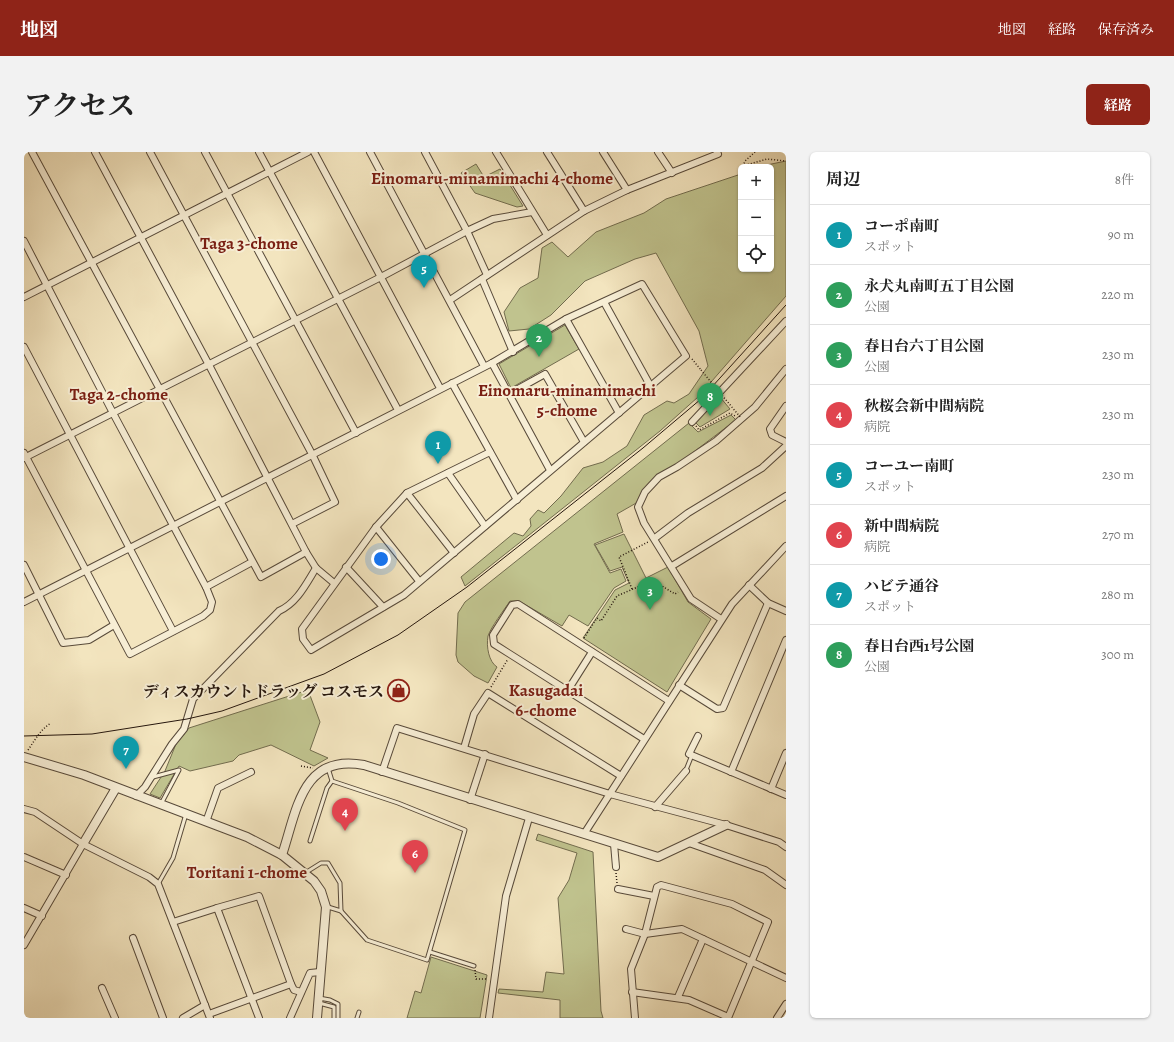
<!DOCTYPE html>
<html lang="ja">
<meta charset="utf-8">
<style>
:root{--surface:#fff;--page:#f2f2f2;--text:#222;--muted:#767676;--line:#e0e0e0;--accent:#8f2418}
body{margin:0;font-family:Alegreya,"Noto Serif JP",serif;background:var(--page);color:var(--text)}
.controls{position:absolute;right:12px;top:12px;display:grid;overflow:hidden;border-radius:6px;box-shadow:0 1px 3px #0004}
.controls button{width:36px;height:36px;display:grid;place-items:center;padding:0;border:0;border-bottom:1px solid var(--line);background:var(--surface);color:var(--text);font:20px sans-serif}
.you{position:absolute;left:357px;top:407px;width:14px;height:14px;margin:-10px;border:3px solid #fff;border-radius:50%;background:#1a73e8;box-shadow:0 0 0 6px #1a73e833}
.badge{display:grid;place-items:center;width:26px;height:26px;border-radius:50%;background:var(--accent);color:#fff;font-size:13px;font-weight:700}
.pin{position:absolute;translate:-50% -33px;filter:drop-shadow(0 1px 2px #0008)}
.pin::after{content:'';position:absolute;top:21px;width:14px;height:12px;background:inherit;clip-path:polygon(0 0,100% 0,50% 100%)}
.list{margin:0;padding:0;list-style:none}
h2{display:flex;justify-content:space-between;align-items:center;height:52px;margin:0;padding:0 16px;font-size:17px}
h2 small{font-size:13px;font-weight:400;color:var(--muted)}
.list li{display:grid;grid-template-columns:26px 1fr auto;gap:12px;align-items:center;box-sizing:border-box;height:60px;padding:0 16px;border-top:1px solid var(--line)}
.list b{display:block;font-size:15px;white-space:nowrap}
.list p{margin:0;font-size:13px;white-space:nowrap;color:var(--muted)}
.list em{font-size:13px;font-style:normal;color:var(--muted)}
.icon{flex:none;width:22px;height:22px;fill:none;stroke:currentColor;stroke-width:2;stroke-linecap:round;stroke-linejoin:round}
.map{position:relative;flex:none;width:762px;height:866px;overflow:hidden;border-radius:6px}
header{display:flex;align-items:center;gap:24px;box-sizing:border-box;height:56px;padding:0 20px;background:var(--accent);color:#fff}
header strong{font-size:19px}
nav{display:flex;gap:22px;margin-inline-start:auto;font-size:14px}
.intro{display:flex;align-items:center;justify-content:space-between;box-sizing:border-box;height:96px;padding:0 24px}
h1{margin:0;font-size:28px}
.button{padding:10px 18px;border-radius:6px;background:var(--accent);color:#fff;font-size:14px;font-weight:700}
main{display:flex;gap:24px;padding:0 24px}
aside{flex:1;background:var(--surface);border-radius:6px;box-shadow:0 1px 3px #0004}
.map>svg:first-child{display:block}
.green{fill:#c0c38e;stroke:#726c4e}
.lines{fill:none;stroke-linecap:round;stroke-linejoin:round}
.service-casing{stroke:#584a3a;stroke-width:5}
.minor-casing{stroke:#584a3a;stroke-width:8}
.tertiary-casing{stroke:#584a3a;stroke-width:10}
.path{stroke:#25160d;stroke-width:1.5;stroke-dasharray:1 2;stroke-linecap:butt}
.service{stroke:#f7eed5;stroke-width:3}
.minor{stroke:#f7eed5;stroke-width:6}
.tertiary{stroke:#f7eed5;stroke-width:8}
.tram{stroke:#25160d;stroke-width:1}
.path-bridge{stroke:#25160d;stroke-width:1.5;stroke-dasharray:1 2;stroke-linecap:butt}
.labels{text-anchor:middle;stroke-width:4;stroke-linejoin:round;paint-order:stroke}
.poi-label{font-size:16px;font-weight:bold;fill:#25160d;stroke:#f7eed5;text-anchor:end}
.neighbourhood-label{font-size:17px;font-weight:bold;fill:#7a1f14;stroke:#f7eed5}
</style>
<header>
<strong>地図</strong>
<nav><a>地図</a><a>経路</a><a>保存済み</a></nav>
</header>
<div class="intro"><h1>アクセス</h1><a class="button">経路</a></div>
<main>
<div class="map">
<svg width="762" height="866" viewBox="0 0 762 866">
<rect width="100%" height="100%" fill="#f3e5bf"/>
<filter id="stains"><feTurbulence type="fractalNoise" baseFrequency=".005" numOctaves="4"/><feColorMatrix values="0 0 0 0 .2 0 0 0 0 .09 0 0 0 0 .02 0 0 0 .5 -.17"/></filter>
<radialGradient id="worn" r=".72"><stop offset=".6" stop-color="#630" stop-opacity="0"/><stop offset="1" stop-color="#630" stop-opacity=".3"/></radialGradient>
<g class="green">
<path d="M762 9V144L674 245 636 279 441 434 437 425 490 381 499 384 507 374 506 367 514 358 520 361 537 344 559 316 579 310 603 294 620 263 643 249 650 251 665 242 684 214 675 179 632 101 611 107 561 129 527 163 505 177 485 179 480 160 496 136 514 126 518 96 528 90 544 105 572 80 620 61 642 47 717 22V117H747V15H733Z"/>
<path d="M452 12 460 25 476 17 499 54 493 55 451 41 437 21Z"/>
<path d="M541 173 555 197 487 236 475 212Z"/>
<path d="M696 245 706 257 676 275 671 270Z"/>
<path d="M707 263 712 268 655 311 633 323 614 350 593 362 599 380 570 392 586 421 597 417 602 429 590 436 564 474 545 463 538 474 495 449H486C480 458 467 475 464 484 462 495 465 510 473 515L464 531 450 524 434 510 432 503 434 461 441 450 665 271 674 280Z"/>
<path d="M600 382 622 426 644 415 664 450 687 467 643 540 559 486 591 438 605 431 598 415 586 419 571 393Z"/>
<path d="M284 538 296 570 286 598 304 606 290 614 247 593 215 603 209 609 166 619 155 614 136 646 126 642 141 619 152 592 165 576Z"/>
<path d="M514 682 569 700 577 859 579 866H536V848L474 841 475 837 519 840 522 820 540 822 534 746 545 728 553 701 512 688Z"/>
<path d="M407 805 463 823 456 866H383L391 839 397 841Z"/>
</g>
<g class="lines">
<defs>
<g id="service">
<path d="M304 616 308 629 374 651 441 678 403 808 343 788 317 759"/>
<path d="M662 618 668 603"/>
<path d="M129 625 155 618 137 652"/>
<path d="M286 689 303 636 308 629"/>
<path d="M281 721 297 711H304L316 731 317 759 304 755"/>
<path d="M134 732 149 706 162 662"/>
<path d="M406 800 450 814"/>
<path d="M295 846 306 848 314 852V866"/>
<path d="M295 851 310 855V866"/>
<path d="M333 866 335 860"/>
</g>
<g id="minor">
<path d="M8 0 237 425 282 400"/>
<path d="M71 0 185 213 282 400 292 416 310 431"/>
<path d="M126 0 288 302 311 350 268 372"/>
<path d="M181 0 332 281"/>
<path d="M235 0 374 258"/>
<path d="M290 0 416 236"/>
<path d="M346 0 460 214"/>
<path d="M401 0 443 79 463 123"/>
<path d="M472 0 523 83"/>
<path d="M523 0 560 59"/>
<path d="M579 0 603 38"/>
<path d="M634 0 648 21"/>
<path d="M0 89 89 261 182 435 188 450 186 458 179 464 106 502 0 301"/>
<path d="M458 127 489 200"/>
<path d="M0 145 284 0"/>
<path d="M426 148 560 59 603 38 694 2 693 0"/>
<path d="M580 150 627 235"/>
<path d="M542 167 595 261"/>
<path d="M0 195 149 479"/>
<path d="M468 211 526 318"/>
<path d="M428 231 493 348"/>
<path d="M485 242 521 222 560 290"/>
<path d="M762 254 746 277 748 283 762 290"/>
<path d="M668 270 762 169"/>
<path d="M0 306 357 125 443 79 469 67 508 60"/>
<path d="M424 321 461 374"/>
<path d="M383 341 430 401"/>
<path d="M352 375 395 429"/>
<path d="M631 386 664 361 738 316 762 294"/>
<path d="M0 413 39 491 65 488 90 473"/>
<path d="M648 414 762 344"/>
<path d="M322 415 359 455"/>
<path d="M725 433 744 451 762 459"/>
<path d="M182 435 228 410"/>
<path d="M0 450 468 211 542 167 618 132 662 204 380 443 287 498 279 487 278 477 352 375 383 341 466 300"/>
<path d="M697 467 667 447 620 371 614 355 621 340 635 325 653 315 692 289 731 255 762 217"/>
<path d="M655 533 693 557 699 556 744 451"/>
<path d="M544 538 568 500"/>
<path d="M674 584 665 602 762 643"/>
<path d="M620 587 470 492 469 483 488 453 494 452 645 549"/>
<path d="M440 596 450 562 464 541 597 624"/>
<path d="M358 620 373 576 586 642 702 673 755 690 762 695"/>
<path d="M707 620 762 488"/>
<path d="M747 637 762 601"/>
<path d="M112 644 121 635 148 592 160 577 169 547 255 459C273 451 282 432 292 416"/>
<path d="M446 648 461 602"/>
<path d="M631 655 662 619"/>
<path d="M0 657 11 660 59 692 125 725 134 732 186 866"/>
<path d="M182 670 194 636 227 620"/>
<path d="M560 682 708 452 762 394"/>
<path d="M665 691 741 718 762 733"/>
<path d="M590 692 592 715"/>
<path d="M0 705 42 723"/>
<path d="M594 737 630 744"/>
<path d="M0 756 18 764"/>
<path d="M193 756 235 744 267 832"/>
<path d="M149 770 193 756 235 866"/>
<path d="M602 777 621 782 658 777 762 826"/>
<path d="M109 786 139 866"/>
<path d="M0 793 59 692"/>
<path d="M78 836 91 866"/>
<path d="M608 840 665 848 704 865"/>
<path d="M654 845 679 787"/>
<path d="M185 862 267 832 270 838 277 840"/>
<path d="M159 866 181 853"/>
<path d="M266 866 286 821 296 820"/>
<path d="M465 866 482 744 505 666"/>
<path d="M611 866 607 817 621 782 633 735 637 733 708 752 744 770 704 866"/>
<path d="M753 866 762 852"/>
</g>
<g id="tertiary">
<path d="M0 605 60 623 223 685 258 703 290 729 297 739 302 755 293 866"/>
<path d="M59 692 92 636"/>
<path d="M258 703C273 658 278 601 340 613L634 705 702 673"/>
</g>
</defs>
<use href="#service" class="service-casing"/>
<use href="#minor" class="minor-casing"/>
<use href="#tertiary" class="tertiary-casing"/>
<g class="path">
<path d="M731 0 721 9 719 14 743 7 762 9"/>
<path d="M668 207 677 218"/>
<path d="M672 274 675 278 706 261 711 264"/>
<path d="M608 437 595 405 624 390"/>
<path d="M560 486 573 466 577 469 593 444 625 430 633 431 651 442 654 440"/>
<path d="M467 535 484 507"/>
<path d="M4 598C11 588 16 578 27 571"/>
<path d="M277 614 289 616"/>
<path d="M592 721 593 731"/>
<path d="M451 818 452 827H463"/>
</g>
<use href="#service" class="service"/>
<use href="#minor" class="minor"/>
<use href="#tertiary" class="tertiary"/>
<path class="tram" d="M0 584 68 582 163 567 198 559 300 522 374 483 443 435 619 296 677 247 762 153"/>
<path class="path-bridge" d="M677 218 717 266"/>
</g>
<defs>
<symbol id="shop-ring" viewBox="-11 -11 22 22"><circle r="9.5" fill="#f7eed5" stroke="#8f2418" stroke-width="1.5"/><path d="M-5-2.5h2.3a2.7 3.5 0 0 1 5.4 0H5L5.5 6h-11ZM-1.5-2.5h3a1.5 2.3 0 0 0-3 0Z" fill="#8f2418"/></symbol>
</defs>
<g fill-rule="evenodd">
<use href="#shop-ring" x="362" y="526" width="25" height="25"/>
</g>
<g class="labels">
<g class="poi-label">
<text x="360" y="545">ディスカウントドラッグ コスモス</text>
</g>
<g class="neighbourhood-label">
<text x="468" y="32">Einomaru-minamimachi 4-chome</text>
<text x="225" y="97">Taga 3-chome</text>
<text x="543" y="244">Einomaru-minamimachi<tspan x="543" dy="20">5-chome</tspan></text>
<text x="95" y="248">Taga 2-chome</text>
<text x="522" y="544">Kasugadai<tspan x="522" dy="20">6-chome</tspan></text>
<text x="223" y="726">Toritani 1-chome</text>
</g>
</g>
<rect width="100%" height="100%" filter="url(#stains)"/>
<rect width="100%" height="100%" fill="url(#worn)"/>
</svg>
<div class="controls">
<button>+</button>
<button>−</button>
<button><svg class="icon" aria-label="locate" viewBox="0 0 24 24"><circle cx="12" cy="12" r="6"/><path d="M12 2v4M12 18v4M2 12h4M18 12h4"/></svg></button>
</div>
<div class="you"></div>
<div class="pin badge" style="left:414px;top:312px;background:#0f9aa8">1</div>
<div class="pin badge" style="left:515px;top:205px;background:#2e9e5b">2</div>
<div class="pin badge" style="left:626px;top:458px;background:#2e9e5b">3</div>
<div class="pin badge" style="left:321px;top:679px;background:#e0444e">4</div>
<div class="pin badge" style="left:400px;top:136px;background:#0f9aa8">5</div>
<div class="pin badge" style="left:391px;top:721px;background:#e0444e">6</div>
<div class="pin badge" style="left:102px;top:617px;background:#0f9aa8">7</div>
<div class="pin badge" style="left:686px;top:264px;background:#2e9e5b">8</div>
</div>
<aside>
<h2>周辺<small>8件</small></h2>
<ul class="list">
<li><span class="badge" style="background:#0f9aa8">1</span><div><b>コーポ南町</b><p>スポット</p></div><em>90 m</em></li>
<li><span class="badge" style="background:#2e9e5b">2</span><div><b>永犬丸南町五丁目公園</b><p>公園</p></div><em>220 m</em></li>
<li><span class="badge" style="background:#2e9e5b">3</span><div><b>春日台六丁目公園</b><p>公園</p></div><em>230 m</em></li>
<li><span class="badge" style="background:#e0444e">4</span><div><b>秋桜会新中間病院</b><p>病院</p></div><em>230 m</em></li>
<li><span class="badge" style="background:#0f9aa8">5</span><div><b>コーユー南町</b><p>スポット</p></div><em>230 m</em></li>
<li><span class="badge" style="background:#e0444e">6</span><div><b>新中間病院</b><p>病院</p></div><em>270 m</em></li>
<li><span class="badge" style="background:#0f9aa8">7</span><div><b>ハビテ通谷</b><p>スポット</p></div><em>280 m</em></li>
<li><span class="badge" style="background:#2e9e5b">8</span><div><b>春日台西1号公園</b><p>公園</p></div><em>300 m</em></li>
</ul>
</aside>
</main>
